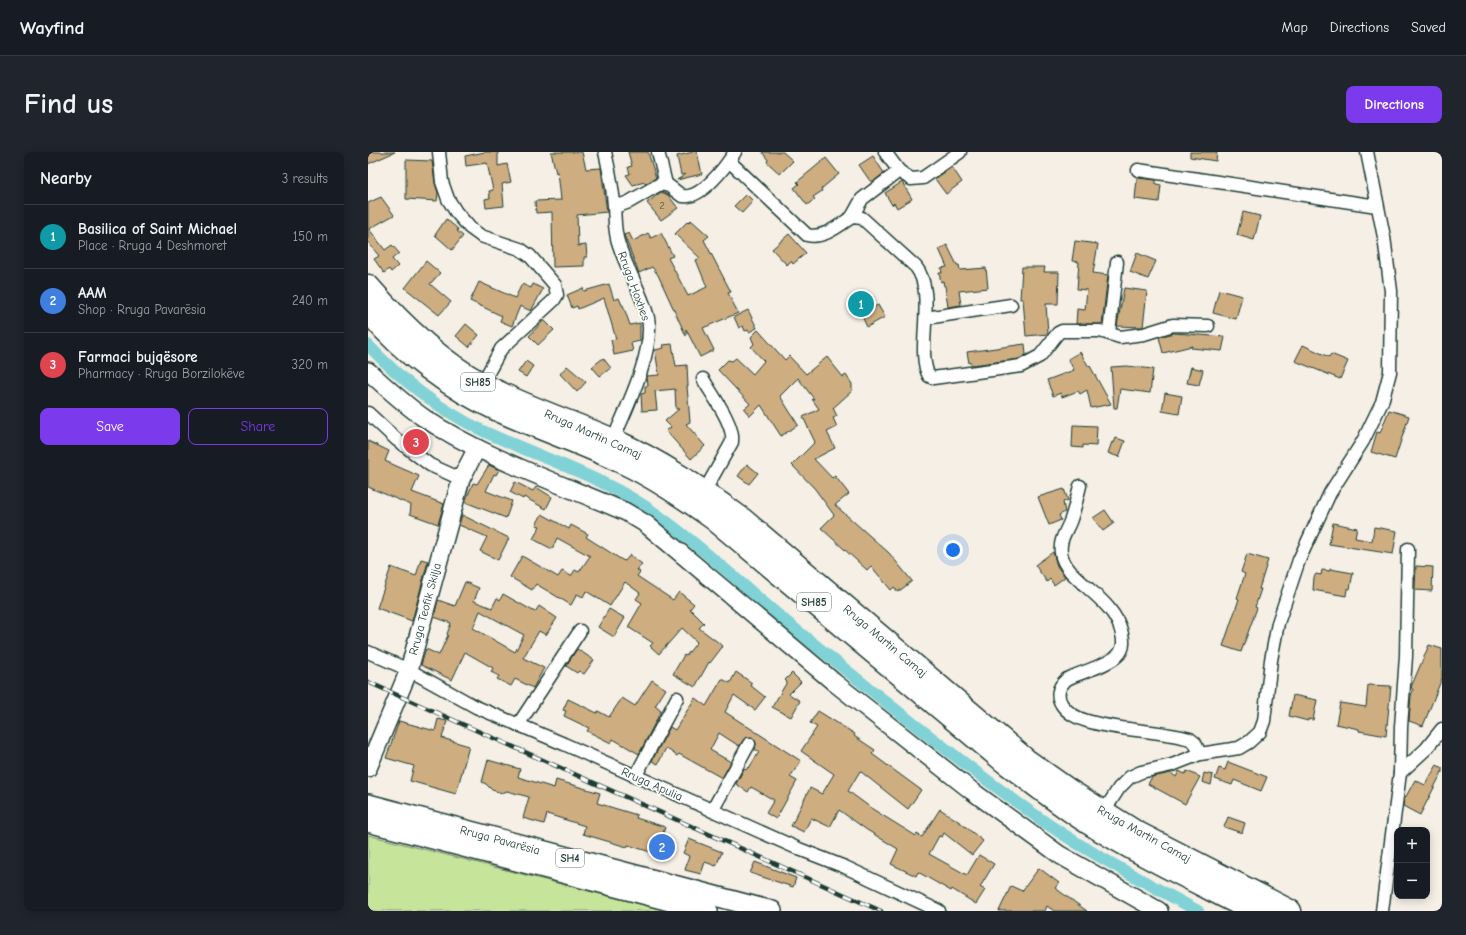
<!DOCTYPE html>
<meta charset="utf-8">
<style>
:root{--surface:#171b24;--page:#20242c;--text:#f1f3f6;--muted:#9ea1a6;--line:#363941;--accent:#7c3aed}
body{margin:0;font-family:"Comic Neue",sans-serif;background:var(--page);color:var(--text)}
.controls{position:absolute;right:12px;bottom:12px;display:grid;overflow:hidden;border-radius:8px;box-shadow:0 2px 10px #0003}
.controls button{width:36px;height:36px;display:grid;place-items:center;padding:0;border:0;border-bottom:1px solid var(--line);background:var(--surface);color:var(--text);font:20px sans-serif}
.you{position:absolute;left:585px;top:398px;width:14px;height:14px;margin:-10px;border:3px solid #fff;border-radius:50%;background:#1a73e8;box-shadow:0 0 0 6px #1a73e833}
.badge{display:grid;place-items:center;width:26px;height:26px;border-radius:50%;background:var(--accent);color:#fff;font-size:13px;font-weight:700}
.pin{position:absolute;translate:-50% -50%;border:2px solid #fff;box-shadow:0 1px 4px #0006}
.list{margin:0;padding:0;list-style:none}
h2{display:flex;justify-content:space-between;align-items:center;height:52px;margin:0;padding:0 16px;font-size:17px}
h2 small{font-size:13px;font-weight:400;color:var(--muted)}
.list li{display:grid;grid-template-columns:26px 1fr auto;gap:12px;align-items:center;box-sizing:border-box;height:64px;padding:0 16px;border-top:1px solid var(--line)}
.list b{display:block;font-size:15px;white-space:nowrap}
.list p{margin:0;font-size:13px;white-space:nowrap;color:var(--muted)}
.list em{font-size:13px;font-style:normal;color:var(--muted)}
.actions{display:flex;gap:8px;padding:12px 16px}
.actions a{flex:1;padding:9px 0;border:1px solid var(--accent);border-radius:8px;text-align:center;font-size:14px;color:var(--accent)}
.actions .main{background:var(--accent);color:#fff}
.map{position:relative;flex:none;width:1074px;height:759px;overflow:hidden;border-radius:8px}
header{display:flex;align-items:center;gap:24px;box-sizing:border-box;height:56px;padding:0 20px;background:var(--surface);border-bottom:1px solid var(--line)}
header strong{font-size:19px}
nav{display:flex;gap:22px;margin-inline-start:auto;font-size:14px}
.intro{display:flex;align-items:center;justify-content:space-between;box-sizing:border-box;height:96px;padding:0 24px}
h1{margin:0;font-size:28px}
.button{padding:10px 18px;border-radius:8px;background:var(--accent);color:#fff;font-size:14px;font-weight:700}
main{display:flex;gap:24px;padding:0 24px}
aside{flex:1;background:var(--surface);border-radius:8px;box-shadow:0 2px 10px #0003}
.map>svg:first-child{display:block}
.green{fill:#c7e49b;stroke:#739068}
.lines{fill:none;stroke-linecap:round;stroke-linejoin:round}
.canal{stroke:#80d2d7;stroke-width:12}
.building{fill:#cead81;stroke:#1f3d34;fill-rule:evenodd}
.street-casing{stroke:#1f3d34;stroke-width:15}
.secondary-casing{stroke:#1f3d34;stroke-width:20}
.primary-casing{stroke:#1f3d34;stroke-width:22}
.highway-casing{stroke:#1f3d34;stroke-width:25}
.street{stroke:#fff;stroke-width:12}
.secondary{stroke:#fff;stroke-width:17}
.primary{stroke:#fff;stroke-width:19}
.highway{stroke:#fff;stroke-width:22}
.rail-casing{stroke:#1f3d34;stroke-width:4.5}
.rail{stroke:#fff;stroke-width:3;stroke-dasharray:9;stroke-linecap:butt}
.labels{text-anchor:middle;stroke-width:3.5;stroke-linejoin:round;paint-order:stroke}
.number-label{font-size:10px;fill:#4b5947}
.shield{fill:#fff;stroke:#627771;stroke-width:1}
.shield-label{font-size:11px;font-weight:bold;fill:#1f3d34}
.street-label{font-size:12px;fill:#1f3d34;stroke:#fff}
</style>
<header>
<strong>Wayfind</strong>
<nav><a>Map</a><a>Directions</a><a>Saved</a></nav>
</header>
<div class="intro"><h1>Find us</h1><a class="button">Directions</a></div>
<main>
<aside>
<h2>Nearby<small>3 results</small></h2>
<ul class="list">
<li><span class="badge" style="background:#0f9aa8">1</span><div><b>Basilica of Saint Michael</b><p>Place · Rruga 4 Deshmoret</p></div><em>150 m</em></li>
<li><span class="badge" style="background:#3f7fe0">2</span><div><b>AAM</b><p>Shop · Rruga Pavarësia</p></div><em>240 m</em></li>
<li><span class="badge" style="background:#e0444e">3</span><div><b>Farmaci bujqësore</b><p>Pharmacy · Rruga Borzilokëve</p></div><em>320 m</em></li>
</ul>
<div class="actions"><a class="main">Save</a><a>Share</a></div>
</aside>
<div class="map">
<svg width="1074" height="759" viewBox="0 0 1074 759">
<rect width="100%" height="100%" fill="#f5efe6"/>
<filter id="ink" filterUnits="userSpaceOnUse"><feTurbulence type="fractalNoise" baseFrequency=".025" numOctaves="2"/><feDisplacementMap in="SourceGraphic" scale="8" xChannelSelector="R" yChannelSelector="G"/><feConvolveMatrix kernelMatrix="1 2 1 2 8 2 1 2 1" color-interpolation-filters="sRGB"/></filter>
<g filter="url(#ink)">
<path class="green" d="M0 683 299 759H0Z"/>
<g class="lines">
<path class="canal" d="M0 193C32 227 71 257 113 278 172 306 238 325 291 364 340 399 384 443 432 481 508 542 584 604 664 661 716 699 774 728 830 759"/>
</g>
<g class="building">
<path d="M0 0H27L0 12Z"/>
<path d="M117 0H130V14L139 12 143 30 134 32 136 54 118 56 117 47 122 46 121 39 125 38 119 11 98 14 97 4Z"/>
<path d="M183 0H214L218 17 233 16 239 60 209 63 210 94 218 93 219 105H216V114L185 115 184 60 168 61 167 49 193 48 190 20 188 21Z"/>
<path d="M260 0H280L288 26 277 32V30L265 33 258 23 262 22 260 15 264 14Z"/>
<path d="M325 0H329L334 22 309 28 318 22 313 23 309 4Z"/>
<path d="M394 0H415L425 9 412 22 399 10 400 8Z"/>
<path d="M822 0H849L848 9 822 5Z"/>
<path d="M505 4 516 21 506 29H502L491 13Z"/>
<path d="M458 6 471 22 453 37 454 39 445 45 447 47 439 53 426 36 431 32 429 30Z"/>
<path d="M38 8 64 9 67 31 70 41 69 49 38 47Z"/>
<path d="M584 15 594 30 578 42 567 27Z"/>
<path d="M769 26 788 28V32L793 33 791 50 767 47Z"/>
<path d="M534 30 544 47 529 56 526 51 524 53 517 41Z"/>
<path d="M293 40 300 43 310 56 293 68 279 51Z"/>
<path d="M378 42 385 49 374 61 366 54Z"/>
<path d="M13 45 26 63 1 77 17 98 24 93 31 101 24 107 30 114 23 120 21 117 16 121 6 107 11 104 0 90V51Z"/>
<path d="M875 60 892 64 886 88 869 83Z"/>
<path d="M78 67 90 77 89 79 95 84 84 98 67 83Z"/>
<path d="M323 68 341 84 336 88 363 140 360 141 370 161 335 176 346 198 332 205 318 177V184L290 123 284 115 271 121 256 83 261 81 265 89 280 81 283 86 293 81 305 104 300 106 320 144 339 135 328 108 332 106 307 82 319 70 320 71Z"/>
<path d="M421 82 438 101 425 112 423 109 419 113 404 97Z"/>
<path d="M707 89 730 92 725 121 740 123 734 172H708L709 157 717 158 719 138 709 137 711 110 704 109Z"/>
<path d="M579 93 589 113H591L592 118 618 116 620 136 591 139 593 153 580 155 577 134H576L575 129 573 130 571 121H574L573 116 579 115 571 97Z"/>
<path d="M769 101 788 109 780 127 762 120Z"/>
<path d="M58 109 72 121 62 132 83 150 71 163 37 136Z"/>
<path d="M654 115H677L676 120H691L690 152H678L680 182 658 184 655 147H652Z"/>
<path d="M111 130 147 146 154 132 163 136 165 132 175 137 163 159 152 154 144 174 132 169 134 164 102 149Z"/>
<path d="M241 132 246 148 251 146 254 153H255L262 173 272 171V189L263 191 265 199 246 203 243 188 248 187 236 146 210 157 209 154 204 156 199 143 215 136 216 139Z"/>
<path d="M756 136 779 139 775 175 749 174Z"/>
<path d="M851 138 874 144 868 167 845 161Z"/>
<path d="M510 153 517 165 499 175 493 162Z"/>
<path d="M380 158 389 176 381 180 380 178 377 179 375 174 371 176 366 165Z"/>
<path d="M176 168 186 178 170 193 161 184Z"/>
<path d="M98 172 111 183 101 195 88 184Z"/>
<path d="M390 178 417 208 421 204 438 222 459 205 475 225 478 223 484 232V239L465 256 469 264 465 266 469 275 459 280 467 296 446 307 464 326 467 324 481 342 467 353 521 401 544 429 530 440 526 435 523 438 503 414 499 418 453 376 466 363 447 337 424 313 447 290 435 265 451 257 444 247H446L430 226 412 244 430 273 413 284 393 253 382 264 376 257 382 252 350 218 360 208 364 209 368 206 385 222 396 209 383 195 386 192 383 185Z"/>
<path d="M806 181 857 185 854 199 823 196 824 194 795 201 791 185Z"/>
<path d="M304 192 308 214 319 213 320 234H319L322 270 318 272 337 294 323 307 298 279 303 275 297 269 311 257H308L307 237 287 239 289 258 274 259 273 242 277 241V234H280L279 224 291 223 287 198 296 196 295 193Z"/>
<path d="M657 192 658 203 651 207 604 213 603 211H601L599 200Z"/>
<path d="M935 193 961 205 963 202 980 209 972 227 927 209Z"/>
<path d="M712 200 721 215 722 214 743 252 723 256 719 238 712 242 710 239 694 245 693 241 685 244 679 228 706 218 700 207Z"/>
<path d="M235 206 243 216 232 224 224 215Z"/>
<path d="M158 209 165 214 158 225 150 220Z"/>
<path d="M199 214 218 230 209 240 192 222Z"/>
<path d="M759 214 785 217 782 241 752 237 749 256H746L743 215Z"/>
<path d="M823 215 835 218 831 233 819 231Z"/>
<path d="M797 241 814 244 811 262 794 259Z"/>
<path d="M1021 258 1041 264 1027 307 1003 300 1009 280 1012 281Z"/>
<path d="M705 273 729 274 728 294 715 293V296L704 295Z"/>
<path d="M748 286 757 289 751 305 740 301 744 290 746 291Z"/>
<path d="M0 289 21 299 17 309 51 324 44 340 76 352 70 372 42 362 43 353 0 335Z"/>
<path d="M379 312 390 321 381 332 370 324Z"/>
<path d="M121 313 131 318 128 323 126 322 118 339 144 349 138 366 97 350 105 331 109 332Z"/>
<path d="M147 330 165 339 168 335 184 345 178 357 156 345 155 347 142 340Z"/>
<path d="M696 337 700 348 695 350 697 360 691 363 693 368 681 373 670 345Z"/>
<path d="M737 358 746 371 735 379 725 366Z"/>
<path d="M174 362 201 377 203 373 220 382 218 385 254 408 257 409 262 403 274 412 269 418 272 420 269 424 305 448 311 440 326 452 322 457 336 471 331 476 355 494 342 511 341 510 327 535 305 522 316 503 318 504 329 490 314 476 291 502 282 494 285 491 260 475 274 451 268 447 272 441 257 430 242 454 218 439 215 445 209 442 203 453 168 432 164 438 142 425 154 404 190 425 194 419 203 424 207 418 211 420 222 404 189 386 184 397 165 387 172 374 168 373Z"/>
<path d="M94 363 141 386 130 408 112 399 119 385 91 373Z"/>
<path d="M965 371 989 376 987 386 1004 389 1006 375 1029 379 1025 402 961 392Z"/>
<path d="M685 400 689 414 697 425 686 433 682 427 679 430 667 413Z"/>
<path d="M879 402 900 408 891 437H893L887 455 889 456 873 500 855 494 871 447 869 446 877 422 873 420Z"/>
<path d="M53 407 60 409 44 469 9 456 23 415 48 424Z"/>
<path d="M1048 414 1065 415 1064 439 1047 438Z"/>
<path d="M962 417 985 421 982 437H979L978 444 945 438 946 425 948 422 953 423 954 418 962 419Z"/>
<path d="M97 430 111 436 106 449 124 456 129 446 132 448 135 442 167 460 171 454 189 466 178 483 171 479 155 506 176 516 165 536 147 527 143 534 129 527 131 524 123 520 125 516 97 500 84 528 53 513 58 497 71 503 80 483 79 482 83 471 66 465 70 448 87 454ZM112 459 156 483 147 500 105 476Z"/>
<path d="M241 457 257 466 246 485 230 475Z"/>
<path d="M1061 493 1074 497V526L1055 574 1041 569 1043 544 1045 538 1043 535Z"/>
<path d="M209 497 226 508 216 522 211 519 209 521 198 514Z"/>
<path d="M368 520 384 531 382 533 397 545 387 558 366 543 357 560 433 609 422 625 429 629 408 667 398 661 406 648 383 635 380 640 368 632 376 617 378 618 380 615 381 616 391 600 387 597 388 591 384 585 377 586 371 594 351 581 342 598 363 610 354 626 311 602 309 604 298 596 290 612 284 609 302 575 307 578 327 546 338 554 354 527 362 531Z"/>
<path d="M424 521 433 530 421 542 432 549 423 565 404 555 419 530 417 528Z"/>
<path d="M284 528 298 537 287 554 293 559 271 602 245 587 243 591 219 579 221 576 196 564 198 559 195 558 200 547 229 561 230 559 241 565 254 546 267 554Z"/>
<path d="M1000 533 1023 534 1018 584 991 579V577L968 572 972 551 998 555Z"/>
<path d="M925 543 949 548 945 568 940 567V569L921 564Z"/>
<path d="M450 559 487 582 486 584 507 598 504 602 553 638 540 657 492 619 480 639 506 658 548 684 549 682 554 685 572 657 593 671 615 689 604 703 576 681 574 685 571 684 561 702 599 723 611 703 626 712 612 735 617 738 608 752 584 737 583 739 550 720 548 724 523 712 530 697 499 678 471 658 462 675 443 666 436 680 423 674 442 636 454 642 466 622 433 599 449 575 442 571Z"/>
<path d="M70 567 79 569 74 586 101 594 88 642 42 629 46 614 18 606 31 569 67 579Z"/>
<path d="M120 608 152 617 150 625 186 636 188 628 232 641 229 651 269 663 268 666 297 675 289 702 260 693 259 695 215 682 217 674 179 662 176 672 155 666 161 645 139 639 134 641 124 638 118 632 114 630Z"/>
<path d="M860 610 899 625 893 639 866 628 864 633 847 627 851 616 857 618Z"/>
<path d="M1069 613 1074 616V620L1052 663 1035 654 1036 648 1047 628 1057 633Z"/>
<path d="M811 619 817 622 819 619 832 625 817 652 780 632 784 625 803 621 808 625Z"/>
<path d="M836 621 845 623 843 633 834 630Z"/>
<path d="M860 665 877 671 874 681 856 675Z"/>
<path d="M321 687 354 700 348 714 337 710 333 722 317 718 321 704 315 701Z"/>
<path d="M387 710 428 726 425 735 382 721Z"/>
<path d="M671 716 691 731 687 736 719 759H686L679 754 677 759H631L643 734 654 739Z"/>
</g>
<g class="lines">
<defs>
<g id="street">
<path d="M71 0 74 30 80 47 88 60 102 76 113 84 152 97 162 104 187 133 189 143 186 148 133 197 114 232"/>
<path d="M237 0C241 18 245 35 246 54 247 67 246 80 251 93 259 118 274 141 280 166 287 199 258 257 245 288"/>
<path d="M290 0 298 32"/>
<path d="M517 0 531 19"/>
<path d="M361 9 439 83C456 87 470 74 484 65L494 66 548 115C569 141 547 199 561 224L565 226 653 214 672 204 690 181 694 179H732L752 185 776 182 805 173 840 174"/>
<path d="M770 18 1009 54"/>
<path d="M247 55 261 50 292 32 301 34 314 44C333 48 358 14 367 0"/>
<path d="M484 65 494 47 531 19 543 27 555 26 592 0"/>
<path d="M558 166 643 153"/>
<path d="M741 181 749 110"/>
<path d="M335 227C344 243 367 273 364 290L336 340"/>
<path d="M0 261 29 288 62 313 93 327"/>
<path d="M712 334C709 345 707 356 703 367 699 379 691 387 693 401 697 429 746 444 754 482 756 490 756 498 749 504 738 514 713 520 699 527 678 545 700 564 719 569 753 579 789 578 822 587L827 591 832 602"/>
<path d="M0 500 41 518 108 555 196 592 431 697 477 715 571 759"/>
<path d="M150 573 212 479"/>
<path d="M1032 621 1058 597 1074 577"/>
<path d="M267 625 309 546"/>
<path d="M344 659 381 592"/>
<path d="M735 661 751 636 762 625 773 620 804 613 832 602 871 596 881 590 892 580 896 569 903 508 910 471 931 408 962 341 995 289 1014 250 1022 220 1023 139 1016 85 999 0"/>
<path d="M1014 759 1032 621 1033 575 1038 504 1040 397"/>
</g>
<g id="secondary">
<path d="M0 219C18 235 36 252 56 266 117 306 191 331 258 360L278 372 467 531 604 639 692 703 791 759"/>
<path d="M0 616 41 518 93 327 109 296"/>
</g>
<g id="primary">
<path d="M0 652 404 759"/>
<path d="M0 670 340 759"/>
</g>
<g id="highway">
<path d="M0 134C33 172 70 208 114 232 156 255 202 269 245 288 292 309 333 337 374 367L658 608 699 637 768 680 922 759"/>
<path d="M0 159C34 200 81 236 130 258 171 277 215 291 256 311 288 326 317 346 346 367L638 611C665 631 691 652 719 670 772 703 829 730 885 759"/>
</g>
</defs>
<use href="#street" class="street-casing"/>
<use href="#secondary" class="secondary-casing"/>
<use href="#primary" class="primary-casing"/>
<use href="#highway" class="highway-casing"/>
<use href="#street" class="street"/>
<use href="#secondary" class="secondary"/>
<use href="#primary" class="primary"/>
<use href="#highway" class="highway"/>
<defs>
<path id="rail" d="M0 530 513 759"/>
</defs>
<use href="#rail" class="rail-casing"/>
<use href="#rail" class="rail"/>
</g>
</g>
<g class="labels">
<g class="number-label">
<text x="294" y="57">2</text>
</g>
<g class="shield">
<rect x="93" y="221" width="34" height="18" rx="3"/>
<rect x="429" y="441" width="34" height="18" rx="3"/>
<rect x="188" y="697" width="28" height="18" rx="3"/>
</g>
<g class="shield-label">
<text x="110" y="234">SH85</text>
<text x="446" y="454">SH85</text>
<text x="202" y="710">SH4</text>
</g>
<g class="street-label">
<text transform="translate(266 134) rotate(70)" y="4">Rruga Hoxhes</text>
<text transform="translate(225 282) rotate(24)" y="4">Rruga Martin Camaj</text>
<text transform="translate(57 457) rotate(-75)" y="4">Rruga Teofik Skilja</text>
<text transform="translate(517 489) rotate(40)" y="4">Rruga Martin Camaj</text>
<text transform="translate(284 632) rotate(24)" y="4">Rruga Apulia</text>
<text transform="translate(776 682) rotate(29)" y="4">Rruga Martin Camaj</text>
<text transform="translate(132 688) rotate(15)" y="4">Rruga Pavarësia</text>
</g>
</g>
</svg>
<div class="controls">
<button>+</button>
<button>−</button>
</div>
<div class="you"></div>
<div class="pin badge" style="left:493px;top:152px;background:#0f9aa8">1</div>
<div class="pin badge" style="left:294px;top:695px;background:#3f7fe0">2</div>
<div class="pin badge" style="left:48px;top:290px;background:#e0444e">3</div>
</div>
</main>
